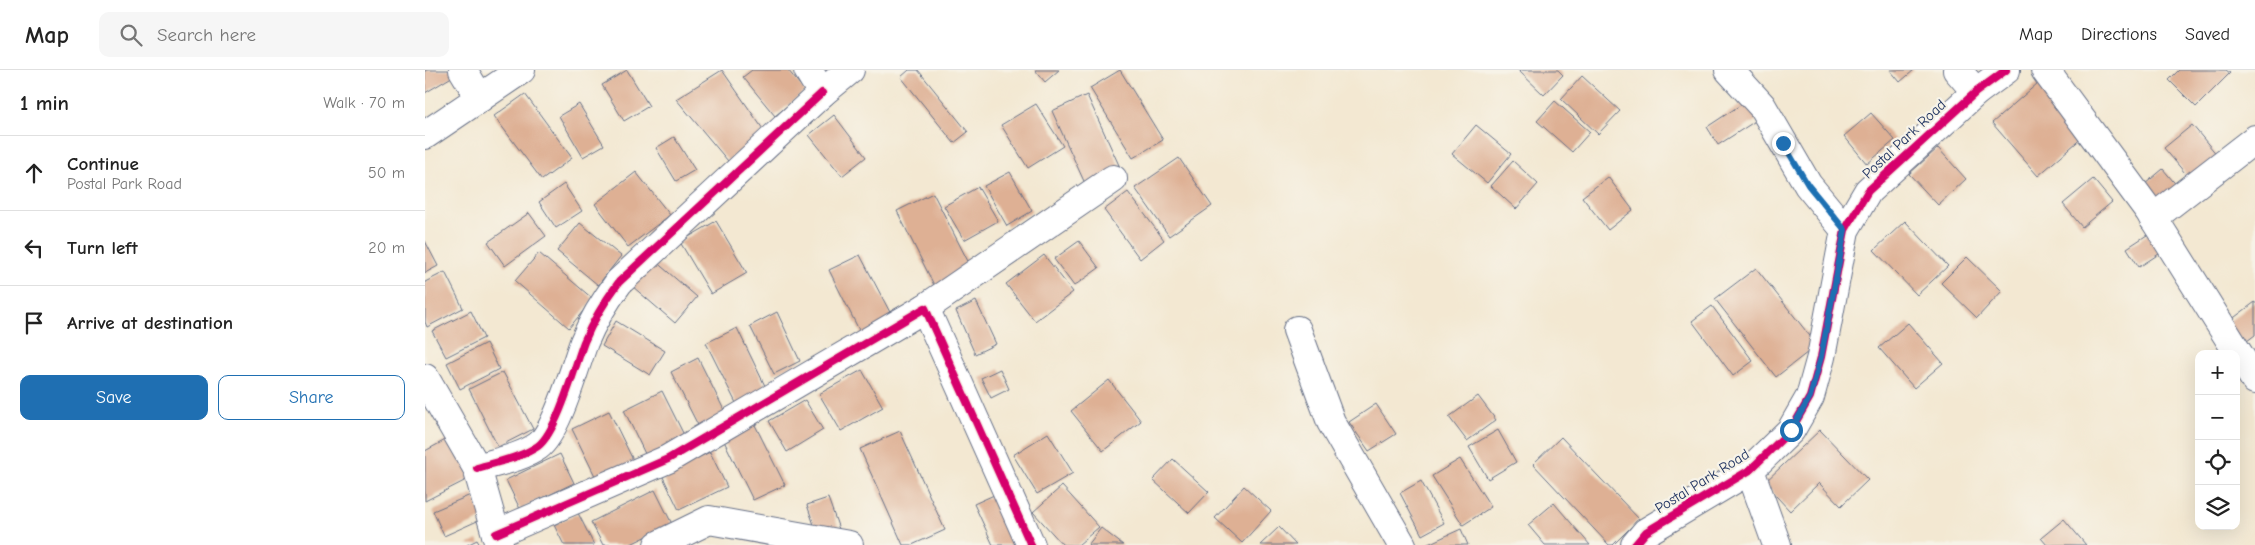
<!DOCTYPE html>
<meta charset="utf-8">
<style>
:root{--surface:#fff;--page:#f6f6f6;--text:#222;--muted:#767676;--line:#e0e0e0;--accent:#1f6fb2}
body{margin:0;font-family:"Comic Neue",sans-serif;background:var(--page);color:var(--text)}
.controls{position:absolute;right:15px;bottom:15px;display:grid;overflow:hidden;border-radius:10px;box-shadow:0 5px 20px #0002}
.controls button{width:45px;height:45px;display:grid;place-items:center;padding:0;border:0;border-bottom:1px solid var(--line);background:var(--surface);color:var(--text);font:25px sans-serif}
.stop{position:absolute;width:15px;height:15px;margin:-11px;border:4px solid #1f6fb2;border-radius:50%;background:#fff}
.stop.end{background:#1f6fb2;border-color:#fff;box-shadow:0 1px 5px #0008}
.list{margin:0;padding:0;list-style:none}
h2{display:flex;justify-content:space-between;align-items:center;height:65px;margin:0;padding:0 20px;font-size:21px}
h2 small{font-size:16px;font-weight:400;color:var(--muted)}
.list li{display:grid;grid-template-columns:32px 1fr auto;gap:15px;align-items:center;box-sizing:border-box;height:75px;padding:0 20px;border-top:1px solid var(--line)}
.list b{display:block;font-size:19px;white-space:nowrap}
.list p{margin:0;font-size:16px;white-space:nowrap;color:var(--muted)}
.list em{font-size:16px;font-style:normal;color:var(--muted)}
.actions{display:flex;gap:10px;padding:15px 20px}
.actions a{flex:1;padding:11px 0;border:1px solid var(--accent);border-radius:10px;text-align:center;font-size:18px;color:var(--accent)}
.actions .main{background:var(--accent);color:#fff}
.icon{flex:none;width:28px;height:28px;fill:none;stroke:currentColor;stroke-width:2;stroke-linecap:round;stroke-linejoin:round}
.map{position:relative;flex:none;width:1830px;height:475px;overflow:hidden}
header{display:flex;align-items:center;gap:30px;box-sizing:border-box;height:70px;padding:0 25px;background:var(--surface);border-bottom:1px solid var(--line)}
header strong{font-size:24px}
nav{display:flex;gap:28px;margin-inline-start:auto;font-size:18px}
.search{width:350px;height:45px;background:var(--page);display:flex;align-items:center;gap:12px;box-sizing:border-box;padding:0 18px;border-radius:10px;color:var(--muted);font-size:19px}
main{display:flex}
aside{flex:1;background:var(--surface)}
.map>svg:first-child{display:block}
.building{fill:#deb094}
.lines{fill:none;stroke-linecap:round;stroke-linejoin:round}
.minor-casing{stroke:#677087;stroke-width:30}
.minor{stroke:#fff;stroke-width:28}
.cycleway-casing{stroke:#f7f3e8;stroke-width:11}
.cycleway{stroke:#d6006c;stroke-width:8}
.route{stroke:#1f6fb2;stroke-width:6}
.labels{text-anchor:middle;stroke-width:4.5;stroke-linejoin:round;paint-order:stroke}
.street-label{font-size:15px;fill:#1b2f5e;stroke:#f7f3e8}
</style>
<header>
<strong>Map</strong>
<div class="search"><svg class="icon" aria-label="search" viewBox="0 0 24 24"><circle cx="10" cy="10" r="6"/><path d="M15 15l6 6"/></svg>Search here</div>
<nav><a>Map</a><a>Directions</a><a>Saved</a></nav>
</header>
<main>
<aside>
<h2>1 min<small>Walk · 70 m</small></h2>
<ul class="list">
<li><svg class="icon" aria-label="ahead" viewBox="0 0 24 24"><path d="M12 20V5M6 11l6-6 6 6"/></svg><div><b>Continue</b><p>Postal Park Road</p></div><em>50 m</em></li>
<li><svg class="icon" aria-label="left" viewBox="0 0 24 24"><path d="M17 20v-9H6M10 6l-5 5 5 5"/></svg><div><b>Turn left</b></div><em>20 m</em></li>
<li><svg class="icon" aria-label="arrive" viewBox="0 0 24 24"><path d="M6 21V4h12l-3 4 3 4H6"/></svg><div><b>Arrive at destination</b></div></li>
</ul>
<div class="actions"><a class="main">Save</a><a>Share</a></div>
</aside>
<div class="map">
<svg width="1830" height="475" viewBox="0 0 1830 475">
<rect width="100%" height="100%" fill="#f7f3e8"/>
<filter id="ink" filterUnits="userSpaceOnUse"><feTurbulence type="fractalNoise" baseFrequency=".02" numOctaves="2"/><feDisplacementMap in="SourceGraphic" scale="10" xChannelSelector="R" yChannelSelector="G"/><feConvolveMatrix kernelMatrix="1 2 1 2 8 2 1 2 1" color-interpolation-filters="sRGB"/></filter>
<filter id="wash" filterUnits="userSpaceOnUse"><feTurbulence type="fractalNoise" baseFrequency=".0096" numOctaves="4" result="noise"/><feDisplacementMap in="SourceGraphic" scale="20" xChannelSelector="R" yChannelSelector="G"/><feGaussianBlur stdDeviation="1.12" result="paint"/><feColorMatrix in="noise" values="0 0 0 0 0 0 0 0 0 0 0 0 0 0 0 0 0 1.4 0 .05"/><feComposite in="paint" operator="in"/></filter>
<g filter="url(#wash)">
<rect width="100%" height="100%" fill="#f3e8d2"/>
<g id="blocks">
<g class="building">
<path d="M0 0H27L30 5 0 23Z"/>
<path d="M202 0 224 36 199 51 177 15Z"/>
<path d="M297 0 340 62 303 91 251 29Z"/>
<path d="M327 0H363L380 21 350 46 318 7Z"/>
<path d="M484 0H493L543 62 529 73 476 7Z"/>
<path d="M610 0H634L620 12Z"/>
<path d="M695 0 738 70 708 88 665 18Z"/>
<path d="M1093 0H1133L1138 5 1119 25Z"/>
<path d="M1465 0H1489L1475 12Z"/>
<path d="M1754 0H1801L1805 3 1771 37 1744 10Z"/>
<path d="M1157 6 1195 41 1173 64 1136 29Z"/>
<path d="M1613 13 1659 66 1613 106 1567 53Z"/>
<path d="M100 24 147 88 117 110 69 46Z"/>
<path d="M662 25 698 104 663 120 627 41Z"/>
<path d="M1130 31 1165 62 1147 82 1112 51Z"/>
<path d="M1320 32 1332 50 1293 75 1282 57Z"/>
<path d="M154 34 179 75 158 87 134 46Z"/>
<path d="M611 34 638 76 603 98 576 55Z"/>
<path d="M1446 43 1470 70 1442 94 1419 66Z"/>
<path d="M409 45 441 87 417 106 384 65Z"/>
<path d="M1051 55 1086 84 1062 113 1027 84Z"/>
<path d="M1767 55 1793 86 1765 109 1739 78Z"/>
<path d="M249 67 270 100 251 111 231 78Z"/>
<path d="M1513 78 1541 109 1513 135 1484 104Z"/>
<path d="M754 88 787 136 744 166 710 118Z"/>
<path d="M1088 91 1113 114 1091 139 1066 116Z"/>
<path d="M1738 99 1753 117 1736 132 1720 114Z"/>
<path d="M211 102 245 145 203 177 170 134Z"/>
<path d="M585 102 607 141 582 156 559 116Z"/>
<path d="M1183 107 1208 140 1183 160 1157 127Z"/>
<path d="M1668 109 1687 132 1657 157 1638 134Z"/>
<path d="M139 114 157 141 131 158 114 132Z"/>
<path d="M553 117 573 151 539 170 519 136Z"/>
<path d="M703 122 739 170 715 189 679 140Z"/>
<path d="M508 123 549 203 512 221 472 141Z"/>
<path d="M104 143 121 166 80 196 63 172Z"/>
<path d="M291 151 322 203 286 224 255 172Z"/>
<path d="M1480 151 1523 196 1492 225 1449 180Z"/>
<path d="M155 153 196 186 173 215 132 181Z"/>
<path d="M1725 163 1737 182 1714 197 1702 178Z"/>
<path d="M0 171 13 196 0 203Z"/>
<path d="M654 171 674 198 649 216 629 189Z"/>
<path d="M114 183 168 229 144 258 90 211Z"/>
<path d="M435 185 469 250 437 266 404 200Z"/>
<path d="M619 185 648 222 610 251 581 214Z"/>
<path d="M1542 187 1577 221 1552 248 1516 213Z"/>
<path d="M229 190 272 227 250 253 207 216Z"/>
<path d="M1331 198 1392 275 1351 307 1290 229Z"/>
<path d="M20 202 38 238 2 257 0 252V212Z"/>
<path d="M551 231 571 274 550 284 531 241Z"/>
<path d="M1830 232V265L1814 277 1798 256Z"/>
<path d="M1287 236 1328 291 1308 306 1267 251Z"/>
<path d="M46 241 59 268 21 287 7 261Z"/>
<path d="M352 242 375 291 349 304 325 256Z"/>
<path d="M191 251 240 281 225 305 177 276Z"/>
<path d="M1483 253 1518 293 1489 318 1454 278Z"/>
<path d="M312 258 343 322 313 337 281 273Z"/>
<path d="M61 273 74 299 35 319 22 293Z"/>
<path d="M273 288 303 348 276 361 246 302Z"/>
<path d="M575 299 584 319 566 328 556 308Z"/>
<path d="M437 300 458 337 416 361 394 324Z"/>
<path d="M78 302 108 359 73 377 44 319Z"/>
<path d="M684 310 716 351 678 381 646 341Z"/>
<path d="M237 321 262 371 223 390 199 340Z"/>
<path d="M1053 326 1071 350 1042 371 1024 347Z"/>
<path d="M380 330 398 360 362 382 344 351Z"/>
<path d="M951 334 971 364 944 381 924 352Z"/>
<path d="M184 341 209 392 172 410 147 359Z"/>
<path d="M328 351 360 415 328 430 297 367Z"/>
<path d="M1073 360 1091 392 1063 409 1044 377Z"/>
<path d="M1395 360 1443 410 1416 436 1394 413 1365 441 1339 413Z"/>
<path d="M475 361 520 460 487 475H478L435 379Z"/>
<path d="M623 363 648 403 612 424 588 385Z"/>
<path d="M26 367 47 407 0 431V381Z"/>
<path d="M1136 367 1214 449 1188 475H1184L1108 394Z"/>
<path d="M285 382 302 417 254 440 237 405Z"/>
<path d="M135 384 149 413 95 439 81 410Z"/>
<path d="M748 389 784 422 764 443 728 410Z"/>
<path d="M1035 389 1066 437 1038 455 1007 406Z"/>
<path d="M996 411 1019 453 997 465 975 423Z"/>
<path d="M637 416 674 457 653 475H638L608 442Z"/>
<path d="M819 416 846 441 817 473 790 448Z"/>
<path d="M230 420 247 454 204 475H178L166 452Z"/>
<path d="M578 421 602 475H568L549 434Z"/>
<path d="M48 424 59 448 19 466 8 441Z"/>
<path d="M403 428 414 459 393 466 382 435Z"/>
<path d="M1129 433 1165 475H1120L1103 455Z"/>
<path d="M153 443 169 475H139L129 455Z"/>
<path d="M1639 449 1661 475H1622L1616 468Z"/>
<path d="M854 457 871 475H835Z"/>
<path d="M676 458 698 475H663Z"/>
<path d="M1036 459 1043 475H1001Z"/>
<path d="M52 470 55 475H42Z"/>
</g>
</g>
</g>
<g filter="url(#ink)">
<use href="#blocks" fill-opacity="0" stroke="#677087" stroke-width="1"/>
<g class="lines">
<defs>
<g id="minor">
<path d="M38 0 55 28"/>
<path d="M383 0 397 23 425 0"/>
<path d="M1304 0 1337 36 1383 115 1420 160"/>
<path d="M1532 0 1551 22"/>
<path d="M1620 0 1724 141 1830 310"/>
<path d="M0 65 96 0"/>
<path d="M1728 148 1830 69"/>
<path d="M500 238 688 109"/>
<path d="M872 260 906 352 977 475"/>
<path d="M0 308 52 398 74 475"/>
<path d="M52 398C71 392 96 388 113 376 132 362 150 296 159 272 168 250 180 231 194 212L397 23"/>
<path d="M1325 400 1352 475"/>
<path d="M71 464 243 389 500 238 606 475"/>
<path d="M233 475 284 450 424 475"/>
<path d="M1210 475 1221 462 1325 400 1366 360 1385 327 1396 287 1420 160 1443 121 1551 22 1581 0"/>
</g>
</defs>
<use href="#minor" class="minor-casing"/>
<use href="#minor" class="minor"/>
<defs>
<g id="cycleway">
<path d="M52 398C71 392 96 388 113 376 132 362 150 296 159 272 168 250 180 231 194 212L397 23"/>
<path d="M71 464 243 389 500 238 606 475"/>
<path d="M1210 475 1221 462 1325 400 1366 360 1385 327 1396 287 1420 160 1443 121 1551 22 1581 0"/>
</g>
</defs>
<use href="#cycleway" class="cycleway-casing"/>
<use href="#cycleway" class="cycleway"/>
</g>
</g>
<g class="lines" filter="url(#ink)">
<path class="route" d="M1358 73 1383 115 1420 160 1396 287 1385 327 1366 360"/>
</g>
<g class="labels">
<g class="street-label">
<text transform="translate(1479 69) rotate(-43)" y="5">Postal Park Road</text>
<text transform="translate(1277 411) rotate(-32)" y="5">Postal Park Road</text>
</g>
</g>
</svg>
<div class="controls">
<button>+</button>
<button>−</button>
<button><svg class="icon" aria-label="locate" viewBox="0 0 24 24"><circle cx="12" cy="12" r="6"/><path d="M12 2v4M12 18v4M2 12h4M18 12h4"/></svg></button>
<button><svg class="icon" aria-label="layers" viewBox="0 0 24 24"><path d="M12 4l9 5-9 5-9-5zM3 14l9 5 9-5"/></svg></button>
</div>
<div class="stop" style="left:1366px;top:360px"></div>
<div class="stop end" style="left:1358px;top:73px"></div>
</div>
</main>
